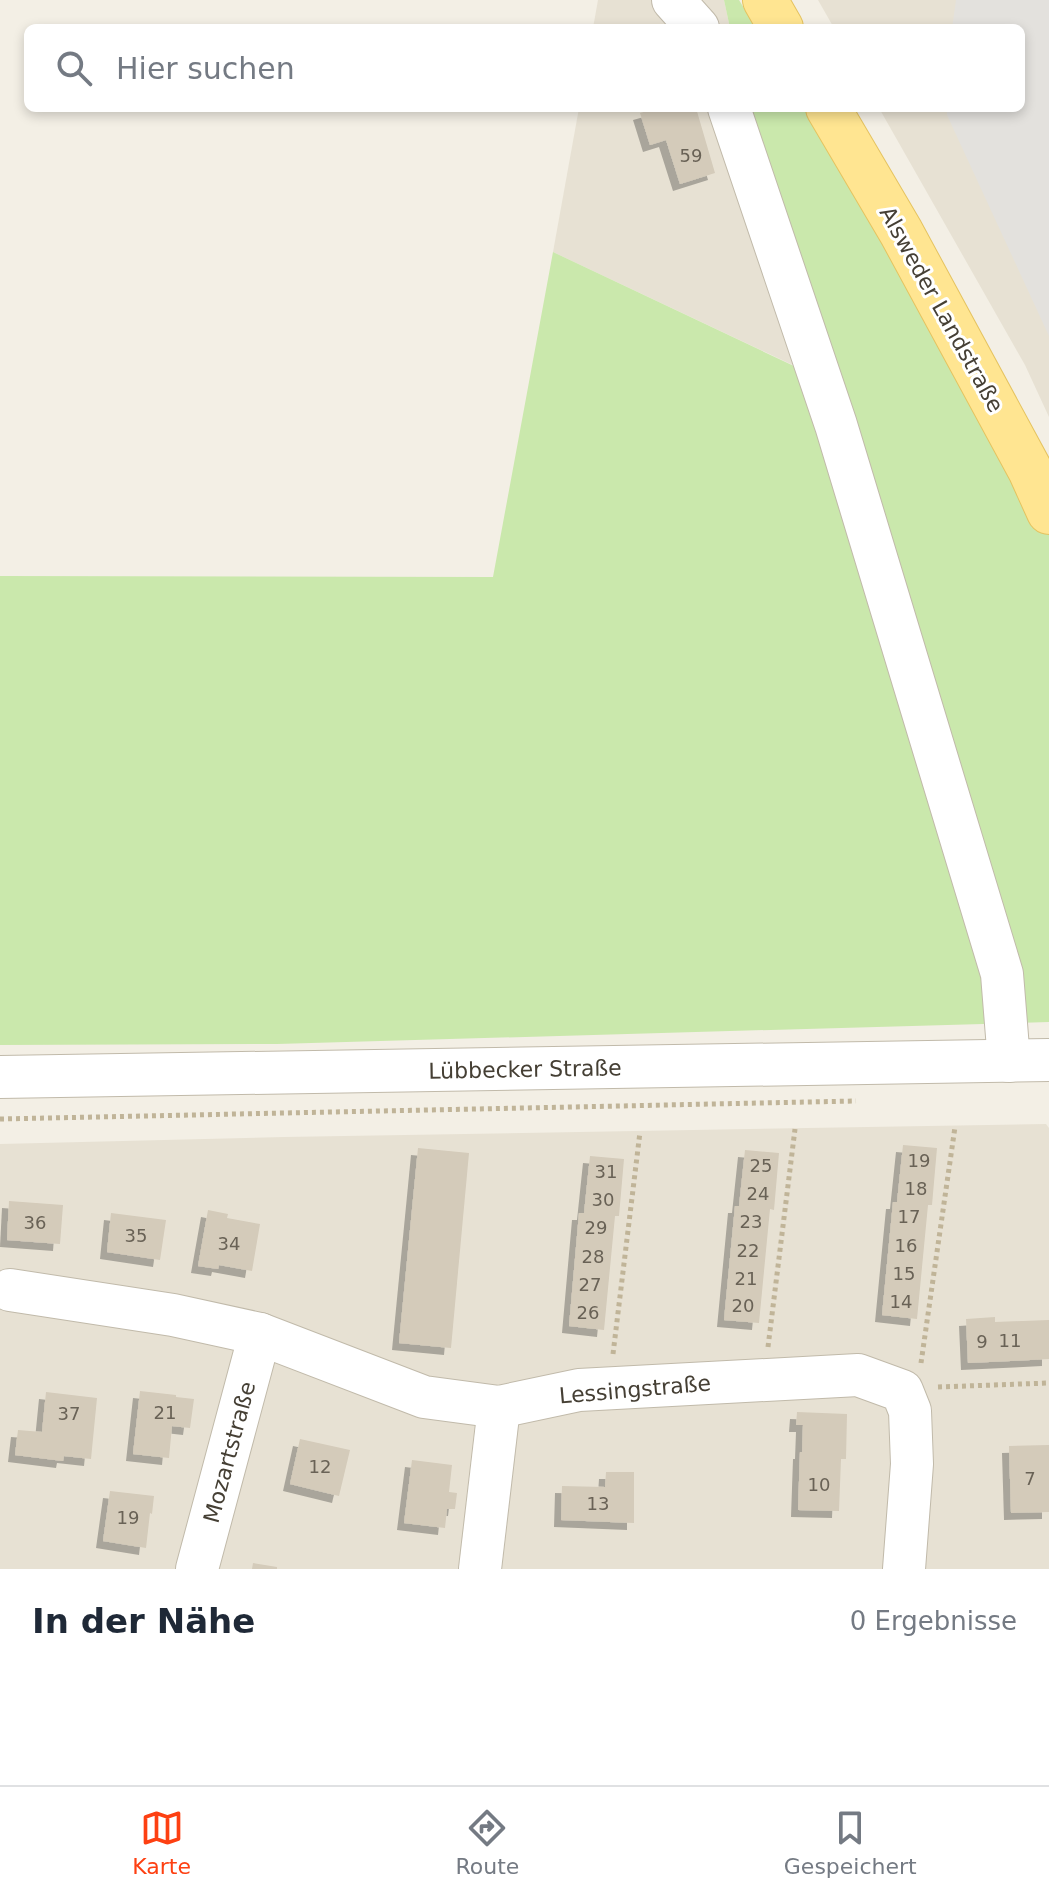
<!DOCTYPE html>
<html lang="de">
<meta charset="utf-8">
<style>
:root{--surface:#fff;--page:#f2f2f3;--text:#1f2937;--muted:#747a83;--line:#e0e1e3;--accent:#fd4012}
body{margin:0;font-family:"DejaVu Sans",sans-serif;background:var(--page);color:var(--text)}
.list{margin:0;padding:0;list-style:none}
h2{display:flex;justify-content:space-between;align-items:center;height:104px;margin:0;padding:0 32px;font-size:34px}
h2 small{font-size:26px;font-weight:400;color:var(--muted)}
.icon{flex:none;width:44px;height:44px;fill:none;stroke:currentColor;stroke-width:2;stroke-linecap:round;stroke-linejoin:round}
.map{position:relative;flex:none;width:1049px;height:1569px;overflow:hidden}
.search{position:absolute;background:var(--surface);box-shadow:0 4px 12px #0003;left:24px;right:24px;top:24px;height:88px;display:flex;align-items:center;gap:20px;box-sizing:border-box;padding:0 28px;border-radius:12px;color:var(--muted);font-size:30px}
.sheet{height:216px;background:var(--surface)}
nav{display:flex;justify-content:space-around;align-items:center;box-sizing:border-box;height:112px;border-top:2px solid var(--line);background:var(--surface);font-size:22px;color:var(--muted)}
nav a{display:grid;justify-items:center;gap:4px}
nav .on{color:var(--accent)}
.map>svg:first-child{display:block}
.residential{fill:#e7e1d3}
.green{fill:#cae8ac}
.parking{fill:#e3e1dd}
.building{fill:#d4cbba;filter:url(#shadow)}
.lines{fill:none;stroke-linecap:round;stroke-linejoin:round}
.minor-casing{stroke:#c1baaa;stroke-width:44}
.major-casing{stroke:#e5c360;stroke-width:46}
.path{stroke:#c0b498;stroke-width:5;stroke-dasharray:4 4;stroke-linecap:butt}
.minor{stroke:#fff;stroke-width:42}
.major{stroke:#ffe591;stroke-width:44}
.labels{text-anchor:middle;stroke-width:6;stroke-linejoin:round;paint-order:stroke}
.number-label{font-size:18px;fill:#696256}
.street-label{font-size:22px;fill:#453f34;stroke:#fff}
</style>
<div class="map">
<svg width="1049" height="1569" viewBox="0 0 1049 1569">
<defs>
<filter id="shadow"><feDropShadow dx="-7" dy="7" stdDeviation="0" flood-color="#0004"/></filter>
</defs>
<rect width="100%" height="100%" fill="#f3efe5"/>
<g class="residential">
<path d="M598 0H724L730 28H593Z"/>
<path d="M818 0H1049V417L1025 365 879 108H1021V28H834Z"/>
<path d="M579 108H746L797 367 553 252Z"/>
<path d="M1046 1124 1049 1128V1569H0V1144L284 1137Z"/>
</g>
<g class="green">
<path d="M724 0H739L756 28H730Z"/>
<path d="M746 108H804L1022 473 1049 533V1022L277 1044 0 1045V576L493 577 553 252 796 367Z"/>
</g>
<path class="parking" d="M956 0H1049V336L947 115V108H1021V28H952Z"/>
<g class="building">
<path d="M658 108H696L715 173 680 184 666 140 650 145 640 113Z"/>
<path d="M903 1145 937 1148 932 1205H928L917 1319 882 1315 893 1202H897Z"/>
<path d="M418 1148 469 1153 451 1348 399 1343Z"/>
<path d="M745 1150 779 1153 774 1210 770 1209 759 1323 724 1320 735 1206H739Z"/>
<path d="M590 1156 624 1159 619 1216H615L604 1330 569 1326 579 1213H584Z"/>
<path d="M9 1201 63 1205 60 1244 7 1240Z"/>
<path d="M208 1210 228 1214 227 1218 260 1224 252 1271 219 1265 218 1269 198 1266Z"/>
<path d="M111 1213 166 1220 160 1260 107 1252Z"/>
<path d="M995 1317V1322L1049 1320V1359L968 1363 966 1319Z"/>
<path d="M140 1391 176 1395V1397L194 1399 190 1428 172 1426 169 1458 133 1454Z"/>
<path d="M46 1392 97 1398 91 1459 64 1456 63 1461 15 1455 18 1430 42 1432Z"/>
<path d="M797 1412 847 1414 846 1459H841L839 1511 798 1510 800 1452H802L803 1425H796Z"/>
<path d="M300 1439 350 1450 339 1496 290 1484Z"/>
<path d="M1049 1445V1512L1011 1513 1009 1446Z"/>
<path d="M412 1460 452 1465 449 1492 457 1493 455 1509H447L445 1528 404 1523Z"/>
<path d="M606 1472H634V1523L561 1520 562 1486 605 1487Z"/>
<path d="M110 1491 154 1496 152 1514 150 1513 146 1548 103 1541Z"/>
<path d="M253 1563 277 1567V1569H252Z"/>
</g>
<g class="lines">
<defs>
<g id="minor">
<path d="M673 0 698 28"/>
<path d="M729 108 836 425 1002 974 1009 1061"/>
<path d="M0 1077 1049 1060"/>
<path d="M10 1290 173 1315 260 1334 424 1397 499 1407 579 1390 858 1375 902 1391 910 1411 912 1464 904 1569"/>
<path d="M197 1569 260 1334"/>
<path d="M480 1569 499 1407"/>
</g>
<g id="major">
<path d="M765 0 781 28"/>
<path d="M828 108 901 232 1030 470 1049 512"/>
</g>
</defs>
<use href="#minor" class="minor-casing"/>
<use href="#major" class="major-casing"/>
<g class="path">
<path d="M0 1119 856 1101"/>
<path d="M768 1347 795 1129"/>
<path d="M613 1354 640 1132"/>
<path d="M921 1363 955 1127"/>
<path d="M938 1387 1049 1383"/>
</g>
<use href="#minor" class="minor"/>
<use href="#major" class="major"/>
</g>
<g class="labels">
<g class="number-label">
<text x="691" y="162">59</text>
<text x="919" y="1167">19</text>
<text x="761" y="1172">25</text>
<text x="606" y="1178">31</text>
<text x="916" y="1195">18</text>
<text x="758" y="1200">24</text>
<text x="603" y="1206">30</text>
<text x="909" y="1223">17</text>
<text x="751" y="1228">23</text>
<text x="35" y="1229">36</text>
<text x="596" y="1234">29</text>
<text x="136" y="1242">35</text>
<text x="229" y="1250">34</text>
<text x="906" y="1252">16</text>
<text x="748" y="1257">22</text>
<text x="593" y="1263">28</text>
<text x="904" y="1280">15</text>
<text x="746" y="1285">21</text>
<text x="590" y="1291">27</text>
<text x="901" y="1308">14</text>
<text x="743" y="1312">20</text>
<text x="588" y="1319">26</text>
<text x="1010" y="1347">11</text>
<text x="982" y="1348">9</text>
<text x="165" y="1419">21</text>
<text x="69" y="1420">37</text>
<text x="320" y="1473">12</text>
<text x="1030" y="1485">7</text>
<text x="819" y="1491">10</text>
<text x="598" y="1510">13</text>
<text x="128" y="1524">19</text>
</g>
<g class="street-label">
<text transform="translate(942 309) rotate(61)" y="8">Alsweder Landstraße</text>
<text transform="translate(525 1069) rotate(-1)" y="8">Lübbecker Straße</text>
<text transform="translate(635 1389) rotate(-5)" y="8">Lessingstraße</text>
<text transform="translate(229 1452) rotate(-75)" y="8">Mozartstraße</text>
</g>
</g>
</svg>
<div class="search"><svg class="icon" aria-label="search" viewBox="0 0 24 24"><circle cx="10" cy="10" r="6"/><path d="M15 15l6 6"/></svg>Hier suchen</div>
</div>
<section class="sheet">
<h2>In der Nähe<small>0 Ergebnisse</small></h2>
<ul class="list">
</ul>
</section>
<nav>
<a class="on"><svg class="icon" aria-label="map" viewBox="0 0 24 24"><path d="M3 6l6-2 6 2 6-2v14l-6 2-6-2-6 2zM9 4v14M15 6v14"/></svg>Karte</a>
<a><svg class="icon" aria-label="directions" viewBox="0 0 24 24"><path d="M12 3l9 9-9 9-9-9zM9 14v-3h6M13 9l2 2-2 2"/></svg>Route</a>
<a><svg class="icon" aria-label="saved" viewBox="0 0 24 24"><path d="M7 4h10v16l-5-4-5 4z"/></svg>Gespeichert</a>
</nav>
